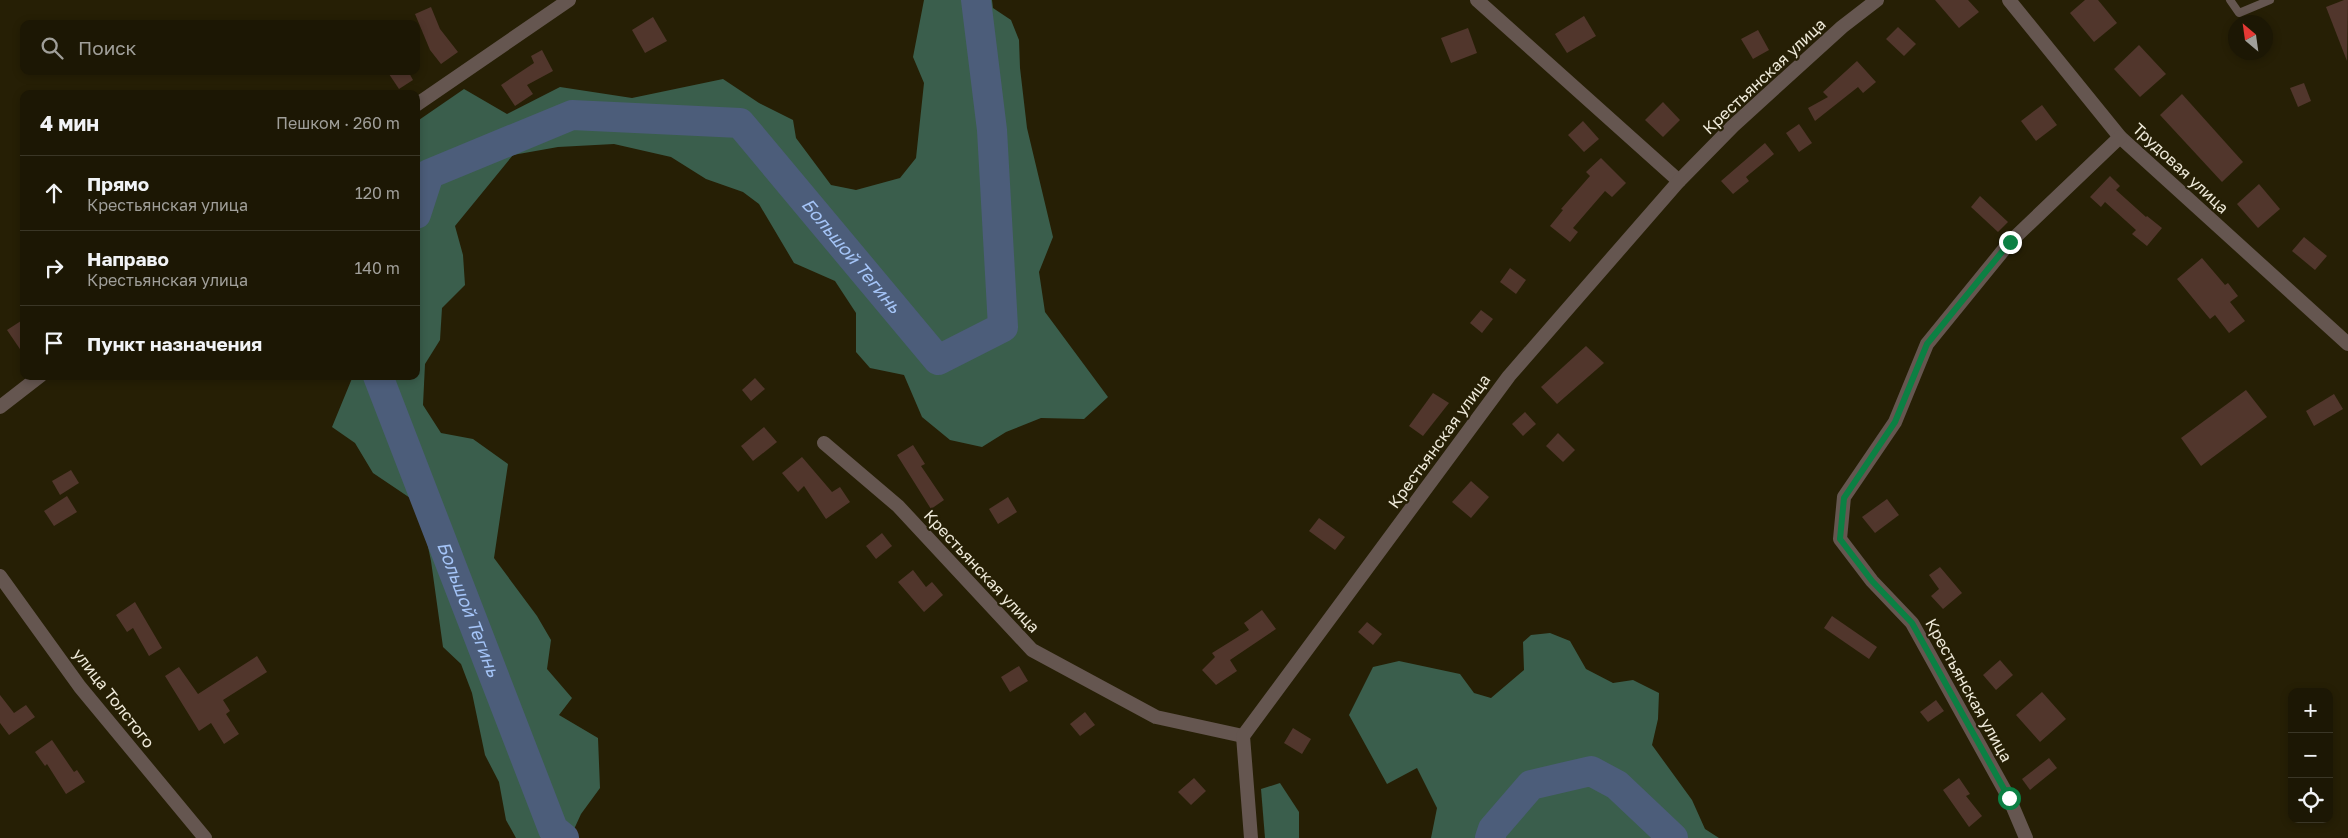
<!DOCTYPE html>
<html lang="ru">
<meta charset="utf-8">
<style>
:root{--surface:#1c1704;--page:#25200e;--text:#f1f3f6;--muted:#a09f9a;--line:#3a3626}
body{margin:0;font-family:"Golos Text",sans-serif;background:var(--page);color:var(--text)}
.controls{position:absolute;right:15px;bottom:15px;display:grid;overflow:hidden;border-radius:10px;box-shadow:0 2px 8px #0003}
.controls button{width:45px;height:45px;display:grid;place-items:center;padding:0;border:0;border-bottom:1px solid var(--line);background:var(--surface);color:var(--text);font:25px sans-serif}
.compass{position:absolute;left:2228px;top:15px;width:45px;height:45px;border-radius:50%;background:var(--surface);box-shadow:0 2px 8px #0003;rotate:331deg}
.stop{position:absolute;width:15px;height:15px;margin:-11px;border:4px solid #0b8043;border-radius:50%;background:#fff}
.stop.end{background:#0b8043;border-color:#fff;box-shadow:0 1px 5px #0008}
.list{margin:0;padding:0;list-style:none}
h2{display:flex;justify-content:space-between;align-items:center;height:65px;margin:0;padding:0 20px;font-size:21px}
h2 small{font-size:16px;font-weight:400;color:var(--muted)}
.list li{display:grid;grid-template-columns:32px 1fr auto;gap:15px;align-items:center;box-sizing:border-box;height:75px;padding:0 20px;border-top:1px solid var(--line)}
.list b{display:block;font-size:19px;white-space:nowrap}
.list p{margin:0;font-size:16px;white-space:nowrap;color:var(--muted)}
.list em{font-size:16px;font-style:normal;color:var(--muted)}
.icon{flex:none;width:28px;height:28px;fill:none;stroke:currentColor;stroke-width:2;stroke-linecap:round;stroke-linejoin:round}
.map{position:relative;flex:none;width:2348px;height:838px;overflow:hidden}
.search{position:absolute;background:var(--surface);box-shadow:0 2px 8px #0003;left:20px;top:20px;width:400px;height:55px;display:flex;align-items:center;gap:12px;box-sizing:border-box;padding:0 18px;border-radius:10px;color:var(--muted);font-size:19px}
.panel{position:absolute;background:var(--surface);box-shadow:0 2px 8px #0003;left:20px;top:90px;width:400px;height:290px;border-radius:10px}
.map>svg:first-child{display:block}
.forest{fill:#3a5e4c}
.lines{fill:none;stroke-linecap:round;stroke-linejoin:round}
.river{stroke:#4c5d7a;stroke-width:30}
.building{fill:#51362c}
.service{stroke:#655650;stroke-width:8}
.minor{stroke:#655650;stroke-width:14}
.route{stroke:#0b8043;stroke-width:6}
.labels{text-anchor:middle;stroke-width:4.5;stroke-linejoin:round;paint-order:stroke}
.street-label{font-size:16px;fill:#eee9d9;stroke:#261f05}
.water-label{font-size:18px;font-style:italic;fill:#a4c4f7;stroke:#261f05}
</style>
<div class="map">
<svg width="2348" height="838" viewBox="0 0 2348 838">
<rect width="100%" height="100%" fill="#261f05"/>
<g class="forest">
<path d="M924 0H992L993 8 1011 20 1019 40 1020 68 1027 128 1053 237 1039 272 1045 312 1108 397 1084 419 1041 418 1006 432 982 447 950 440 922 417 904 375 870 368 856 352V313L835 281 794 263 759 204 743 192 706 179 671 157 614 144 558 147 513 155 455 226 463 255 465 285 442 308 440 340 425 364 423 405 441 433 473 439 508 464 494 558 537 616 551 640 547 669 572 698 559 715 598 738 600 788 581 814 570 838H516L506 820 499 782 485 755 472 693 461 664 443 647 431 561 419 504 373 473 355 443 332 427 353 376H416V122L464 89 507 114 560 87 632 98 723 79 759 103 793 120 796 138 831 185 856 190 900 178 916 158 924 83 913 57Z"/>
<path d="M1550 633 1570 641 1586 669 1613 683 1633 680 1659 693 1658 719 1652 745 1692 800 1705 829 1719 838H1431L1437 808 1417 768 1387 784 1349 715 1373 667 1399 661 1460 674 1474 693 1491 698 1524 670 1523 642 1531 635Z"/>
<path d="M1280 783 1299 812V838H1265L1261 789Z"/>
</g>
<g class="lines">
<g class="river">
<path id="s1" d="M416 214 429 174 572 115 740 123 938 360 1003 327 992 130 976 0"/>
<path id="s2" d="M378 376 553 829 564 838"/>
<path d="M1490 838 1493 829 1531 785 1591 771 1617 785 1673 838"/>
</g>
</g>
<g class="building">
<path d="M1935 0H1968L1979 12 1959 28Z"/>
<path d="M2085 0H2098L2117 23 2094 42 2070 13Z"/>
<path d="M2344 0H2348L2347 61 2326 7Z"/>
<path d="M431 7 440 29 458 52 441 64 430 50 415 14Z"/>
<path d="M1584 16 1596 36 1567 53 1555 34Z"/>
<path d="M653 17 667 41 645 53 632 30Z"/>
<path d="M1898 27 1916 44 1904 56 1886 39Z"/>
<path d="M1468 28 1477 53 1451 63 1441 38Z"/>
<path d="M1758 30 1769 50 1753 59 1741 39Z"/>
<path d="M2139 45 2166 74 2140 97 2114 69Z"/>
<path d="M542 50 553 71 527 85 533 94 515 106 501 85 534 63 531 56Z"/>
<path d="M1857 61 1876 82 1863 93 1858 87 1815 121 1808 108 1828 97 1823 92Z"/>
<path d="M387 71H408L413 80 399 89Z"/>
<path d="M2304 83 2311 101 2298 107 2290 88Z"/>
<path d="M2182 94 2243 162 2222 182 2160 115Z"/>
<path d="M1663 102 1680 120 1663 137 1645 120Z"/>
<path d="M2042 105 2057 125 2036 141 2021 121Z"/>
<path d="M1583 121 1599 139 1584 152 1568 135Z"/>
<path d="M1799 124 1812 143 1799 152 1786 133Z"/>
<path d="M1765 143 1774 154 1746 177 1749 181 1733 194 1721 181Z"/>
<path d="M1601 158 1626 183 1612 197 1605 191 1573 228 1578 232 1570 242 1550 226 1563 210 1561 209 1590 176 1586 172Z"/>
<path d="M2110 176 2120 186 2116 190 2146 217 2147 216 2162 228 2147 246 2132 234 2136 230 2105 202 2101 207 2090 197Z"/>
<path d="M2259 184 2280 209 2258 228 2237 204Z"/>
<path d="M1980 196 2008 222 1998 232 1971 207Z"/>
<path d="M2304 237 2327 256 2315 270 2292 251Z"/>
<path d="M2202 258 2225 285 2228 283 2238 296 2230 302 2245 321 2229 333 2215 315 2210 319 2177 279Z"/>
<path d="M1510 268 1526 280 1516 294 1500 282Z"/>
<path d="M1481 310 1493 319 1482 333 1470 323Z"/>
<path d="M24 319V355L7 330Z"/>
<path d="M1586 346 1604 363 1557 404 1541 387Z"/>
<path d="M755 378 765 389 751 401 742 390Z"/>
<path d="M2246 390 2267 417 2201 466 2181 438Z"/>
<path d="M1433 393 1449 403 1423 436 1409 426Z"/>
<path d="M2334 394 2343 409 2314 426 2306 411Z"/>
<path d="M1525 412 1536 424 1523 436 1512 424Z"/>
<path d="M764 427 777 442 753 461 741 446Z"/>
<path d="M1558 433 1575 450 1563 462 1546 446Z"/>
<path d="M913 445 925 464 921 466 944 500 931 509 897 455Z"/>
<path d="M802 457 832 492 840 487 850 502 826 519 804 486 798 492 782 473Z"/>
<path d="M71 470 79 483 60 495 52 481Z"/>
<path d="M1471 481 1489 497 1471 518 1452 502Z"/>
<path d="M67 496 77 512 54 526 44 511Z"/>
<path d="M1008 497 1017 512 998 524 989 509Z"/>
<path d="M1887 499 1899 515 1875 533 1862 517Z"/>
<path d="M1319 518 1345 537 1335 550 1309 531Z"/>
<path d="M882 533 892 546 876 559 866 546Z"/>
<path d="M1940 567 1962 593 1943 609 1931 596 1939 589 1929 575Z"/>
<path d="M913 570 926 587 932 582 943 595 924 612 898 582Z"/>
<path d="M135 602 162 648 149 656 133 628 127 632 116 615Z"/>
<path d="M1262 610 1276 629 1230 660 1237 671 1216 685 1202 670 1215 657 1212 653 1249 630 1244 623Z"/>
<path d="M1832 616 1877 647 1869 659 1824 628Z"/>
<path d="M1367 622 1382 634 1373 645 1358 632Z"/>
<path d="M257 656 267 672 223 700 230 711 226 714 239 734 224 744 211 723 199 731 165 676 179 667 198 694Z"/>
<path d="M2000 660 2013 675 1996 690 1983 675Z"/>
<path d="M1019 666 1028 681 1010 692 1001 677Z"/>
<path d="M2042 692 2066 719 2040 742 2016 715Z"/>
<path d="M0 695 14 713 26 705 35 717 9 735 0 723Z"/>
<path d="M1936 700 1944 711 1928 722 1920 712Z"/>
<path d="M1085 712 1095 725 1080 736 1070 724Z"/>
<path d="M1293 728 1311 739 1302 754 1284 743Z"/>
<path d="M52 740 74 772 77 770 85 782 66 794 47 764 45 766 35 752Z"/>
<path d="M2049 758 2057 768 2030 790 2022 779Z"/>
<path d="M1194 778 1206 791 1191 805 1178 792Z"/>
<path d="M1959 778 1970 794 1966 796 1982 816 1969 827 1943 790Z"/>
</g>
<g class="lines">
<path class="service" d="M2230 0 2239 13 2270 0"/>
<g class="minor">
<path d="M1477 0 1679 181"/>
<path d="M2009 0 2120 137 2348 344"/>
<path d="M416 105 569 0"/>
<path d="M0 407 40 376"/>
<path d="M824 443 898 506 1032 650 1156 717 1243 736"/>
<path d="M0 576 80 687 205 838"/>
<path d="M1251 838 1243 736 1509 376 1679 181 1733 126 1842 27 1877 0"/>
<path d="M2026 838 2009 798 1912 623 1872 581 1840 539 1844 497 1895 422 1927 344 2010 242 2120 137"/>
</g>
</g>
<g class="lines">
<path class="route" d="M2009 798 1912 623 1872 581 1840 539 1844 498 1895 422 1927 344 2010 242"/>
</g>
<g class="labels">
<g class="street-label">
<text transform="translate(1764 76) rotate(-43)" y="6">Крестьянская улица</text>
<text transform="translate(2181 168) rotate(43)" y="6">Трудовая улица</text>
<text transform="translate(1439 441) rotate(-54)" y="6">Крестьянская улица</text>
<text transform="translate(982 571) rotate(47)" y="6">Крестьянская улица</text>
<text transform="translate(1969 690) rotate(61)" y="6">Крестьянская улица</text>
<text transform="translate(114 698) rotate(52)" y="6">улица Толстого</text>
</g>
<g class="water-label">
<text dy="6" stroke="none"><textPath href="#s1" startOffset="538">Большой Тегинь</textPath></text>
<text dy="6" stroke="none"><textPath href="#s2" startOffset="250">Большой Тегинь</textPath></text>
</g>
</g>
</svg>
<div class="controls">
<button>+</button>
<button>−</button>
<button><svg class="icon" aria-label="locate" viewBox="0 0 24 24"><circle cx="12" cy="12" r="6"/><path d="M12 2v4M12 18v4M2 12h4M18 12h4"/></svg></button>
</div>
<svg class="compass" viewBox="-18 -18 36 36"><path d="M0-13l5 13h-10z" fill="#e53935"/><path d="M0 13l5-13h-10z" fill="#a09f9a"/></svg>
<div class="stop" style="left:2009px;top:798px"></div>
<div class="stop end" style="left:2010px;top:242px"></div>
<div class="search"><svg class="icon" aria-label="search" viewBox="0 0 24 24"><circle cx="10" cy="10" r="6"/><path d="M15 15l6 6"/></svg>Поиск</div>
<section class="panel">
<h2>4 мин<small>Пешком · 260 m</small></h2>
<ul class="list">
<li><svg class="icon" aria-label="ahead" viewBox="0 0 24 24"><path d="M12 20V5M6 11l6-6 6 6"/></svg><div><b>Прямо</b><p>Крестьянская улица</p></div><em>120 m</em></li>
<li><svg class="icon" aria-label="right" viewBox="0 0 24 24"><path d="M7 20v-9h11M14 6l5 5-5 5"/></svg><div><b>Направо</b><p>Крестьянская улица</p></div><em>140 m</em></li>
<li><svg class="icon" aria-label="arrive" viewBox="0 0 24 24"><path d="M6 21V4h12l-3 4 3 4H6"/></svg><div><b>Пункт назначения</b></div></li>
</ul>
</section>
</div>
